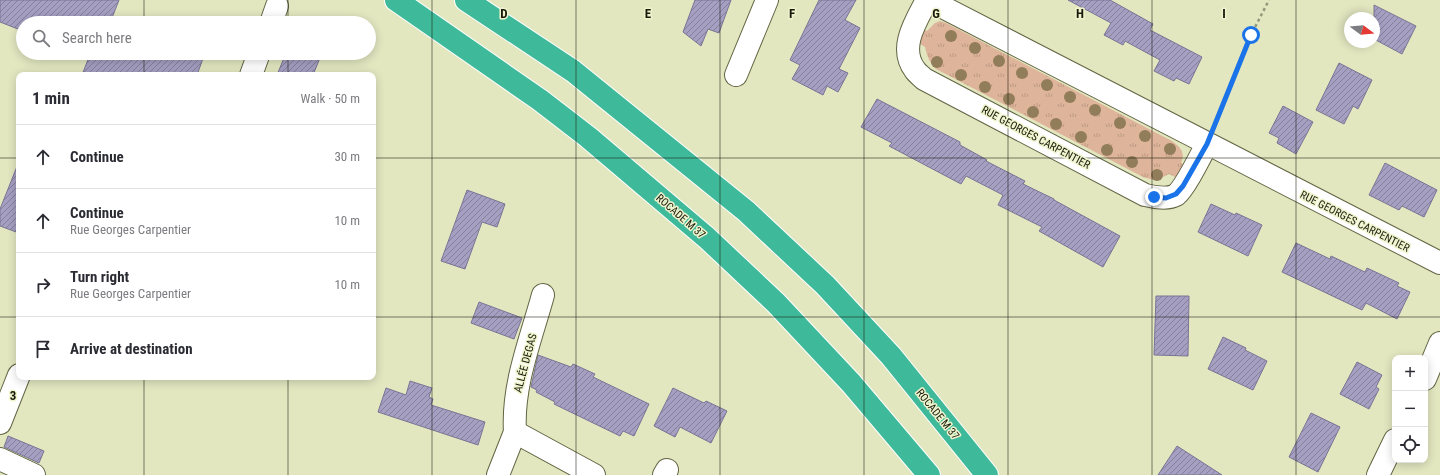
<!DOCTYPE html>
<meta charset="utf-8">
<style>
:root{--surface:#fff;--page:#f2f2f3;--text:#2b2b33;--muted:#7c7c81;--line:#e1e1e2}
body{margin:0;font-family:"Roboto Condensed",sans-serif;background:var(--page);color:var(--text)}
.controls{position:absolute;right:12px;bottom:12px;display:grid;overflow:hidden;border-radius:8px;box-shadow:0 2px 10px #0003}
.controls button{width:36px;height:36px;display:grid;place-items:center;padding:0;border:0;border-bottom:1px solid var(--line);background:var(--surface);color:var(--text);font:20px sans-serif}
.compass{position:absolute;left:1344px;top:12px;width:36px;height:36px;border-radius:50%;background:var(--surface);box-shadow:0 2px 10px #0003;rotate:106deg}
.stop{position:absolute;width:12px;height:12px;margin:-9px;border:3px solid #1a73e8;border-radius:50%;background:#fff}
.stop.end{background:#1a73e8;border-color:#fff;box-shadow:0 1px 4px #0008}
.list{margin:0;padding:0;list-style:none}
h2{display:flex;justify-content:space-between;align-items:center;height:52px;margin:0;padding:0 16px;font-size:17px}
h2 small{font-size:13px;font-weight:400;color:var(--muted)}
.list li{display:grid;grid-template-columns:26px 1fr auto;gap:12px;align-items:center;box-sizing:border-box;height:64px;padding:0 16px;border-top:1px solid var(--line)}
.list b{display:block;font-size:15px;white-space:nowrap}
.list p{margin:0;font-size:13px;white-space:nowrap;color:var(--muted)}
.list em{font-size:13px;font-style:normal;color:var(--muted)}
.icon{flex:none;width:22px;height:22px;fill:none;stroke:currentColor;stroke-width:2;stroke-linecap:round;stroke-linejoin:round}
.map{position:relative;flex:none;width:1440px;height:475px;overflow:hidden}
.search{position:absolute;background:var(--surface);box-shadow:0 2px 10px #0003;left:16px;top:16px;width:360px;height:44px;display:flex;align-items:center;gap:10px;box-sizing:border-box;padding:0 14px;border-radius:22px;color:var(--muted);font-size:15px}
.panel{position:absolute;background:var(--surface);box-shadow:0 2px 10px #0003;left:16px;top:72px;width:360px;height:308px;border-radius:8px}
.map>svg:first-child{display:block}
.grass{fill:url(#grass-tufts)}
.building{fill:url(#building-hatch);stroke:#7a7495}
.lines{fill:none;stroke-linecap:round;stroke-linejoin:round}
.street-casing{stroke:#626543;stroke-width:24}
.highway-casing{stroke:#fff;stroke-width:24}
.path{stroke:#95997b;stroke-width:2.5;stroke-dasharray:3 3;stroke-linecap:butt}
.street{stroke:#fff;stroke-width:22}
.highway{stroke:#3eba9b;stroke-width:22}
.tree{fill:#927d5a}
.route{stroke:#1a73e8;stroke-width:5}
.grid{fill:none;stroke:#181a0c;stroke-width:1;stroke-opacity:0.55}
.labels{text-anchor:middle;stroke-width:3;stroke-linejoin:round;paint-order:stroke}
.street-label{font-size:11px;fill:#181a0c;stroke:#eff4cd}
.grid-label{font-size:13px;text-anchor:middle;font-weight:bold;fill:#181a0c;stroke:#eff4cd;stroke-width:3;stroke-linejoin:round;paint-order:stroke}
</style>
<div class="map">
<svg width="1440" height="475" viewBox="0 0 1440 475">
<defs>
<pattern id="grass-tufts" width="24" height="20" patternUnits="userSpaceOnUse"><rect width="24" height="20" fill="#deb49a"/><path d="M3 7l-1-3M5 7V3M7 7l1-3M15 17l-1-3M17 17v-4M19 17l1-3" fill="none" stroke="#be9a84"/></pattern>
<pattern id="building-hatch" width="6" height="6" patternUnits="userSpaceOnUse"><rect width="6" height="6" fill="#a59fc2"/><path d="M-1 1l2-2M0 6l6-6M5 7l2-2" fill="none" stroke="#85819c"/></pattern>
</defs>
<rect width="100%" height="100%" fill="#e2e7c0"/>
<path class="grass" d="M940 21 946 23 1172 141C1180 147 1186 152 1181 163L1185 165 1182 170 1175 177 1169 174C1158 180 1155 181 1143 177L936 69C929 62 927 56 925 47L920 44 923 29 927 31 935 23Z"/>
<g class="building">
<path d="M0 0H119L110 23H23V31L0 22Z"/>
<path d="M695 0H731L719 33 708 29 701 46 683 32Z"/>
<path d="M819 0H856L845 20 860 28 839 69 848 73 838 92 827 86 823 95 792 79 800 65 790 60Z"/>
<path d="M1068 0H1110L1153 24 1150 30 1202 57 1189 84 1176 78 1174 81 1154 71 1160 60 1125 41 1123 45 1104 35 1111 23Z"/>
<path d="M1374 5 1416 26 1402 54 1374 39Z"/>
<path d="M78 53H205L197 75H82L89 57Z"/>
<path d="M286 53H322L313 75H277Z"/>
<path d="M1339 63 1372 80 1358 109 1353 106 1344 124 1316 110Z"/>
<path d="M877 99 960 142V145L987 160 986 161 1025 181 1023 184 1054 199V200L1120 236 1103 267 1039 231 1042 227 998 205 1003 195 966 176 961 184 889 146 892 143 861 127Z"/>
<path d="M1283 106 1313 122 1296 154 1277 143 1279 138 1269 133Z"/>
<path d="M1385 163 1437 190 1424 217 1402 206 1399 210 1369 195Z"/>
<path d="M18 164H19V233L0 226V209Z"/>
<path d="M467 190 505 204 497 227 482 222 465 269 441 261Z"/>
<path d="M1211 204 1235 215 1236 213 1262 225 1248 256 1198 232Z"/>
<path d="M1296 243 1330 259 1331 256 1365 272 1367 268 1399 283 1397 286 1410 292 1397 319 1366 303 1362 310 1282 272Z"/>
<path d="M1156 296H1189L1188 356 1154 355Z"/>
<path d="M479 302 522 318 514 339 471 323Z"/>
<path d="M1223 337 1246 348 1245 350 1267 361 1253 390 1208 369Z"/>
<path d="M538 355 571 367 573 364 595 374 593 377 649 404 634 436 623 431 620 436 554 404 555 402 536 392 537 390 531 387Z"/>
<path d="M1357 362 1382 375 1376 387 1379 389 1369 409 1340 394Z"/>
<path d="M410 381 432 388 429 397 433 399 431 405 485 422 478 445 378 412 386 388 406 395Z"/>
<path d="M673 388 704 403 706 401 727 411 711 443 680 427 675 437 654 426Z"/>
<path d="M1311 413 1340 427 1318 472 1289 457Z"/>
<path d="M8 436 44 451 39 463 4 447Z"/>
<path d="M1177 446 1222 475H1158Z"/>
</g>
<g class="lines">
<defs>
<g id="street">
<path d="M927 0C916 21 898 48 915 70 917 73 921 76 924 79L1145 195C1154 197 1167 200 1176 195 1185 188 1201 155 1207 144"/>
<path d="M929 0 1440 263"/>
<path d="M271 23 277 6"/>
<path d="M251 75 259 53"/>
<path d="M736 75 767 0"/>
<path d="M1425 379 1440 343"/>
<path d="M0 423 19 375"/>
<path d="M515 432C512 385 531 339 543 295"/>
<path d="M0 459 34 475"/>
<path d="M498 475 515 432 594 475"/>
<path d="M664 475 667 470"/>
<path d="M1378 475 1395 440"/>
</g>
<g id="highway">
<path d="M396 0 540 100 588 137 707 238 776 303 851 383 929 475"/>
<path d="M466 0 573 71 746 211 825 285 891 356 987 475"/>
</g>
</defs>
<use href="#street" class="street-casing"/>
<use href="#highway" class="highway-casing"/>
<path class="path" d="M1216 121 1251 35 1269 0"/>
<use href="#street" class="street"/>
<use href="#highway" class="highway"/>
</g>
<g class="tree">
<circle cx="951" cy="36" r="6"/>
<circle cx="975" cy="48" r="6"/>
<circle cx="999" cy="61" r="6"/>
<circle cx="937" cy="62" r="6"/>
<circle cx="1022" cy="73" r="6"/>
<circle cx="961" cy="75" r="6"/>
<circle cx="1047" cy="85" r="6"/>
<circle cx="985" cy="87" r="6"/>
<circle cx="1070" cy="97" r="6"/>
<circle cx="1009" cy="99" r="6"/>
<circle cx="1095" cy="110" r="6"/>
<circle cx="1033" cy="112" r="6"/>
<circle cx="1120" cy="123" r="6"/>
<circle cx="1056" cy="124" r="6"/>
<circle cx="1145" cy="136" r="6"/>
<circle cx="1081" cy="137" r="6"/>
<circle cx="1170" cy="149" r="6"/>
<circle cx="1107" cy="150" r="6"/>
<circle cx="1132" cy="162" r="6"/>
<circle cx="1157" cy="175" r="6"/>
</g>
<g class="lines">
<path class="route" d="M1154 197 1166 198 1176 194 1183 186 1207 144 1251 35"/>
</g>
<path class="grid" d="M144 0V23M288 0V23M432 0V475M576 0V475M720 0V475M864 0V475M1008 0V475M1152 0V475M1296 0V475M144 53V75M288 53V75M0 158H19M373 158H1440M0 317H19M373 317H1440M144 377V475M288 377V475"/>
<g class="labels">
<g class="street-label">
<text transform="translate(1036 137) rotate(28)" y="4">RUE GEORGES CARPENTIER</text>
<text transform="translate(681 216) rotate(41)" y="4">ROCADE M 37</text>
<text transform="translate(1355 221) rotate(27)" y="4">RUE GEORGES CARPENTIER</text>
<text transform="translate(525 363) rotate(-75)" y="4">ALLÉE DEGAS</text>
<text transform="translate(938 414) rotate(51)" y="4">ROCADE M 37</text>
</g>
</g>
<g class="grid-label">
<text x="504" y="18">D</text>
<text x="648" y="18">E</text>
<text x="792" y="18">F</text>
<text x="936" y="18">G</text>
<text x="1080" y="18">H</text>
<text x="1224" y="18">I</text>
<text x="13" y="400">3</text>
</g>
</svg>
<div class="controls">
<button>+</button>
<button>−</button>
<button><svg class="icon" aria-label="locate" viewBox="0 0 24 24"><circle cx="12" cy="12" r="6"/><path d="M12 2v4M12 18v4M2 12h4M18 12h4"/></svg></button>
</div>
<svg class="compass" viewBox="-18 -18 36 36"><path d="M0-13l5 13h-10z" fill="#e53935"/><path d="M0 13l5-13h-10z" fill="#7c7c81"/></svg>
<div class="stop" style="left:1251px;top:35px"></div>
<div class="stop end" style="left:1154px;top:197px"></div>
<div class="search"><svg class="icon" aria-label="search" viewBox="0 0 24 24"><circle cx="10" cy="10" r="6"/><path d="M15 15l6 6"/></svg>Search here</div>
<section class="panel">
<h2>1 min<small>Walk · 50 m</small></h2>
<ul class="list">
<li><svg class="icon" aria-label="ahead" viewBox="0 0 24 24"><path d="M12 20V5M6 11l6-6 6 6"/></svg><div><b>Continue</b></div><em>30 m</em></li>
<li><svg class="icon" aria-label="ahead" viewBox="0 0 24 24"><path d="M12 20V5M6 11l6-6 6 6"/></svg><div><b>Continue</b><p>Rue Georges Carpentier</p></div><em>10 m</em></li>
<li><svg class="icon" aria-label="right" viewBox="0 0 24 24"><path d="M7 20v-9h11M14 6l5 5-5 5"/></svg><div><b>Turn right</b><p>Rue Georges Carpentier</p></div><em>10 m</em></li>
<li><svg class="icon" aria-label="arrive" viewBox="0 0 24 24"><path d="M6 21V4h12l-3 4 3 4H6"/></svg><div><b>Arrive at destination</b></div></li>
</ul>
</section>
</div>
